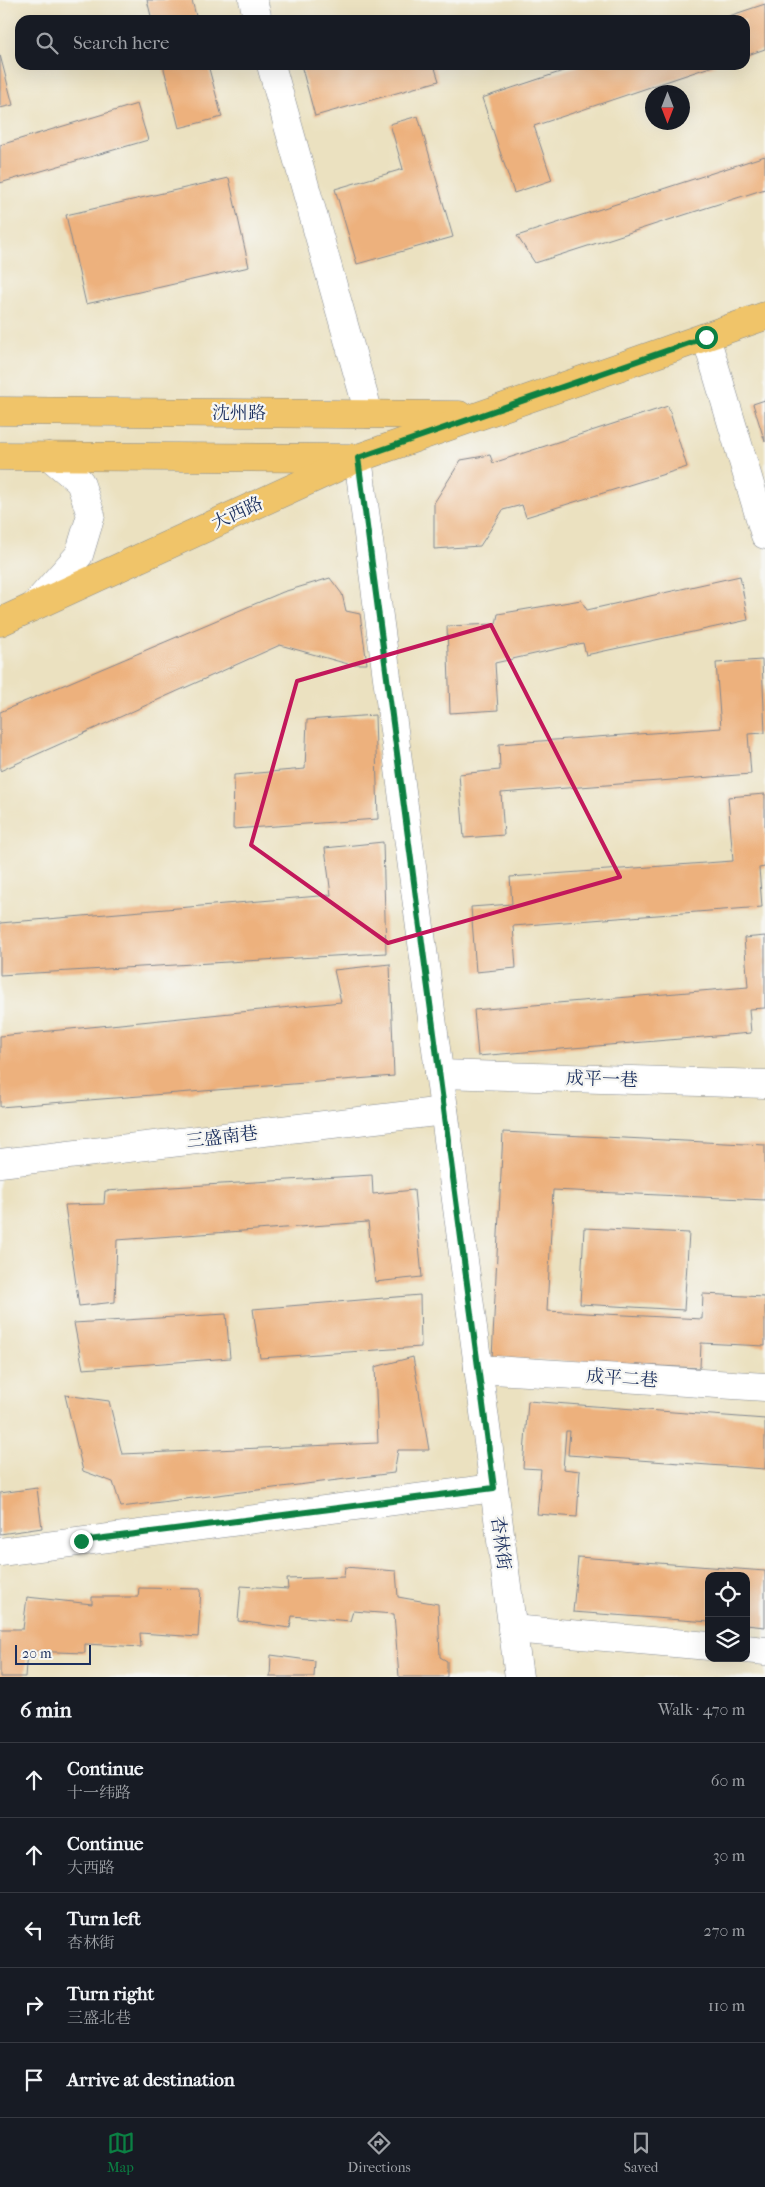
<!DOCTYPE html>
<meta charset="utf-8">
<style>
:root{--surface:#171b24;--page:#242831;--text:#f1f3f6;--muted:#9ea1a6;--line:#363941;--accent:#0b8043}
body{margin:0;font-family:"IM FELL French Canon","Noto Serif SC",serif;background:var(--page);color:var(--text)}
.controls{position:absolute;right:15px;bottom:15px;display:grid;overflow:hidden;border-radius:10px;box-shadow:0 5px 20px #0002}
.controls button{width:45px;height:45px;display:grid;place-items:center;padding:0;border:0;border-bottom:1px solid var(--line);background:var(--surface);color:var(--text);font:25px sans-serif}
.compass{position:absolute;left:645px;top:85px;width:45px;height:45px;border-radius:50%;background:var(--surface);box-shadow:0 5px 20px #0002;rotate:180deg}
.scale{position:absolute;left:15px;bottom:12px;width:76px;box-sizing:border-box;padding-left:5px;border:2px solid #1b2f5e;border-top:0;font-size:14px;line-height:18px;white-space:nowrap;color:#1b2f5e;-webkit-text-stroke:4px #f6f6f2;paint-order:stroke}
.stop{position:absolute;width:15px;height:15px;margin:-11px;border:4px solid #0b8043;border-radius:50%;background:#fff}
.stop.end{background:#0b8043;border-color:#fff;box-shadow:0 1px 5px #0008}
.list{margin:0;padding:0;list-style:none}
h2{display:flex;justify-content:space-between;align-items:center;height:65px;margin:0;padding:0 20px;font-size:21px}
h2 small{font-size:16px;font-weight:400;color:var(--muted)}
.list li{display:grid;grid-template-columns:32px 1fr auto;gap:15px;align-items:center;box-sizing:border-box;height:75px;padding:0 20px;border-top:1px solid var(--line)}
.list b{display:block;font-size:19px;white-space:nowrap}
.list p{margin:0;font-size:16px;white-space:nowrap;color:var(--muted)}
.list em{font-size:16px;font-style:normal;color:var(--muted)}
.icon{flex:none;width:28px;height:28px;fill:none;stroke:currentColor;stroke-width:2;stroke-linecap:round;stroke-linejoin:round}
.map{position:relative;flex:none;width:765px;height:1677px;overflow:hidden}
.search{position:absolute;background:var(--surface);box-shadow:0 5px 20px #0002;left:15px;right:15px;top:15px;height:55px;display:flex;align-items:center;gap:12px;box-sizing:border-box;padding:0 18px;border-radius:15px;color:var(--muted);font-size:19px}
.sheet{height:440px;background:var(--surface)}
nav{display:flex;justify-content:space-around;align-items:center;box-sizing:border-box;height:70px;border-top:1px solid var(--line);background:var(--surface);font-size:14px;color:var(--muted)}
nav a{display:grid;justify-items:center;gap:2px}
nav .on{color:var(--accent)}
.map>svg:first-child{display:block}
.building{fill:#edb17d}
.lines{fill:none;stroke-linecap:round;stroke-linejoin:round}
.minor-casing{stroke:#83888f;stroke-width:29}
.major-casing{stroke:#83888f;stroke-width:29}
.minor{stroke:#fff;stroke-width:28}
.major{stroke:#f0c469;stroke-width:28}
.route{stroke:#0b8043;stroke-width:6}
.marked{fill:none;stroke:#c2185b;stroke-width:4;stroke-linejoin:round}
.labels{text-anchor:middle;stroke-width:4.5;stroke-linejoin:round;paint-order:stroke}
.street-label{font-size:18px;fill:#1b2f5e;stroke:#f6f6f2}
</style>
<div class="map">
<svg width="765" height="1677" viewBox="0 0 765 1677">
<rect width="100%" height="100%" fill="#f6f6f2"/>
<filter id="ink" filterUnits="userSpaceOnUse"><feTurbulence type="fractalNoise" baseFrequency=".02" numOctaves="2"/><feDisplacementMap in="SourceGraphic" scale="10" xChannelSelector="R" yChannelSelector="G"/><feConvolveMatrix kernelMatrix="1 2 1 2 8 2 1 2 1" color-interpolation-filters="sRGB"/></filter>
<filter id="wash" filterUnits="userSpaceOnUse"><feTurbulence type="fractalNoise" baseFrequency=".0096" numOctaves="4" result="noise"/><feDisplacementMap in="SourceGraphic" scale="20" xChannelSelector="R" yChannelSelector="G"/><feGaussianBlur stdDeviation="1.12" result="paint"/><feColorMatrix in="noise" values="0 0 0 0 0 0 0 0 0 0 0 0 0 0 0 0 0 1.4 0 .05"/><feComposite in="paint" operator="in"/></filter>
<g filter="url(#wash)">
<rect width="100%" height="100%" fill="#ebe1c0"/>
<g id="blocks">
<g class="building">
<path d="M147 0H192L197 20H152Z"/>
<path d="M765 4V49L745 56V20H717Z"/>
<path d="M0 55 13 105 0 108Z"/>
<path d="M163 65H208L222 117 179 128Z"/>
<path d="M301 65H434L439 81 315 116Z"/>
<path d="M581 65H716L534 126 552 180 514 193 482 98Z"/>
<path d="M137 104 148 140 0 183V145Z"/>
<path d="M418 116 453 237 357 264 335 189 403 169 390 124Z"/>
<path d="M765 156V189L535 263 517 236Z"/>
<path d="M229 178 249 267 86 304 66 215Z"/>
<path d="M765 400V442L753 404Z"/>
<path d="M668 406 687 467 526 517 522 505 503 510 480 546 434 549V503L461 460 490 455 493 463Z"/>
<path d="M740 576 748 620 586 655 583 643 495 663 498 710 450 713 447 626 496 624 498 614 581 600 587 610Z"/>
<path d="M330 578 342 594 346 611 360 614 367 664H348L280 645 0 771V712L283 592Z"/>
<path d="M762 660 765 733 748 734 751 774 501 793 504 835 464 838 459 774 500 770 499 744 721 728 716 663Z"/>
<path d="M375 715 378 819 233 829 234 775 305 769 307 720Z"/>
<path d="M765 794V867L759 868 762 907 513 926 516 968 476 972 471 907 512 904 510 877 733 861 728 797Z"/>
<path d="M383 842 386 953 0 975V923L331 895 325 848Z"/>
<path d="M765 936V1008L749 1009 751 1033 478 1056 474 1010 748 987 744 938Z"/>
<path d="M390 964 394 1076 0 1107V1036L341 1002 334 970Z"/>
<path d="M503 1132 765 1145V1200L553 1190 547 1311 702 1319 703 1294 765 1297V1346L701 1343 700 1368 492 1358Z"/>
<path d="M372 1175 373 1194 414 1190 422 1277 375 1282 368 1222 117 1240 115 1302 79 1306 65 1205 104 1204 105 1191Z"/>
<path d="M584 1228 689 1233 684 1310 580 1304Z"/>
<path d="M420 1295 421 1347 260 1358 253 1309Z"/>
<path d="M226 1314 230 1358 83 1369 74 1323Z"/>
<path d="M413 1357 429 1450H398L394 1473 121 1507 113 1482 83 1471 65 1395 109 1401 122 1454 378 1443 375 1367Z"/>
<path d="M528 1401 765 1419V1469L568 1455 570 1431H566L563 1469 580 1471 577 1517 537 1514 541 1469 523 1468Z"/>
<path d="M37 1488 42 1528 0 1534V1493Z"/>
<path d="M578 1557 765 1571V1627L746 1625V1576H709V1622L573 1612Z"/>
<path d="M345 1567 396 1571 398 1597 438 1604 440 1657 447 1661V1677H399L394 1614 353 1611 350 1621 292 1616 290 1628 238 1621 241 1586 288 1589 287 1579 344 1577Z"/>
<path d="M139 1588 201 1589 198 1637 140 1633 141 1647 85 1644V1653L27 1651 25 1677H0V1629H23L27 1597 92 1604V1597H138Z"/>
<path d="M271 1655 315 1661 314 1677H270Z"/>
</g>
</g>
</g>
<g filter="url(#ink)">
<use href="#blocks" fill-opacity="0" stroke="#83888f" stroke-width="1"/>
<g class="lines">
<defs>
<g id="minor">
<path d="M253 0 258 20"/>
<path d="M271 65 369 414"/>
<path d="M706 337 765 535"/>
<path d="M358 458 519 1677"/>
<path d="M33 607 79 555 91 515 80 482 49 456"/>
<path d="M439 1074 765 1084"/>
<path d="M0 1163 444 1111"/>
<path d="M478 1369 765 1387"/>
<path d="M0 1552 494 1488"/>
<path d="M512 1629 709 1646"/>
<path d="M746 1649 765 1651"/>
</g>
<g id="major">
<path d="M0 411 459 415"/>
<path d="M0 456 351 458"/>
<path d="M0 622 358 458 765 316"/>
</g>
</defs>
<use href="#minor" class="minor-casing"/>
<use href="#major" class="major-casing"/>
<use href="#minor" class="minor"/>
<use href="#major" class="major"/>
</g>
</g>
<g class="lines" filter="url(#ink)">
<path class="route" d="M81 1541 494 1488 358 458 706 337"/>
</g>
<path class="marked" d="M491 625 620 877 388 943 251 845 297 681Z"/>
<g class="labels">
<g class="street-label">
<text x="239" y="419">沈州路</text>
<text transform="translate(237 513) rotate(-25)" y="6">大西路</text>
<text transform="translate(602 1079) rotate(2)" y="6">成平一巷</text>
<text transform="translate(222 1137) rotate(-7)" y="6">三盛南巷</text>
<text transform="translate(622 1378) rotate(4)" y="6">成平二巷</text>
<text transform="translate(501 1543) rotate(83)" y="6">杏林街</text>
</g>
</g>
</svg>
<div class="controls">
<button><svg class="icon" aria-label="locate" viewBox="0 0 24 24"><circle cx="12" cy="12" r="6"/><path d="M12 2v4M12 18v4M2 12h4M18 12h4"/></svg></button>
<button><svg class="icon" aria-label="layers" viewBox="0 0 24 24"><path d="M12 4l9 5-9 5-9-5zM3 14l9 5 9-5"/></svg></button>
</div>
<svg class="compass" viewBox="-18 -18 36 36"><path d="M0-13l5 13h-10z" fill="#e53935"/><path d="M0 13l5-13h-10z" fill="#9ea1a6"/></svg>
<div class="scale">20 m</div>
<div class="stop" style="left:706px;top:337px"></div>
<div class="stop end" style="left:81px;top:1541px"></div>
<div class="search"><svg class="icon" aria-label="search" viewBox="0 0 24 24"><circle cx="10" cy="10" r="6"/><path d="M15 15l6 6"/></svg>Search here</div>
</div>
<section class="sheet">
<h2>6 min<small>Walk · 470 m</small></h2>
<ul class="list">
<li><svg class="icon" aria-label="ahead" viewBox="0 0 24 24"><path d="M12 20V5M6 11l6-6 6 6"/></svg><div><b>Continue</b><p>十一纬路</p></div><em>60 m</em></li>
<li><svg class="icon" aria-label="ahead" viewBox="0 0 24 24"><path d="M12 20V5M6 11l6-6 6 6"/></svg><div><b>Continue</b><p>大西路</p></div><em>30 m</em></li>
<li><svg class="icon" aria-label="left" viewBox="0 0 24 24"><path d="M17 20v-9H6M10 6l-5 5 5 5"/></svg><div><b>Turn left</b><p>杏林街</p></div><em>270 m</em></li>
<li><svg class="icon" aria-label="right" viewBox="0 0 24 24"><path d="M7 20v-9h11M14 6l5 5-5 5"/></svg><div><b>Turn right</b><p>三盛北巷</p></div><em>110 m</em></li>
<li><svg class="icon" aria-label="arrive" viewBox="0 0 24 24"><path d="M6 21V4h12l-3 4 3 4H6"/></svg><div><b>Arrive at destination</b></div></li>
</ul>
</section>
<nav>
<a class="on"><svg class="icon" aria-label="map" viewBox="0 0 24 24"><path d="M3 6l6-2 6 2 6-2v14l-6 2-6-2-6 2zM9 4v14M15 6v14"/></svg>Map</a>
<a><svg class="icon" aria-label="directions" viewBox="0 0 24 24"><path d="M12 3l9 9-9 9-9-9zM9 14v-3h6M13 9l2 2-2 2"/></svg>Directions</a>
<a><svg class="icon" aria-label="saved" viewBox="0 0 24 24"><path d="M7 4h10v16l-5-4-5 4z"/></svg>Saved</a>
</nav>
